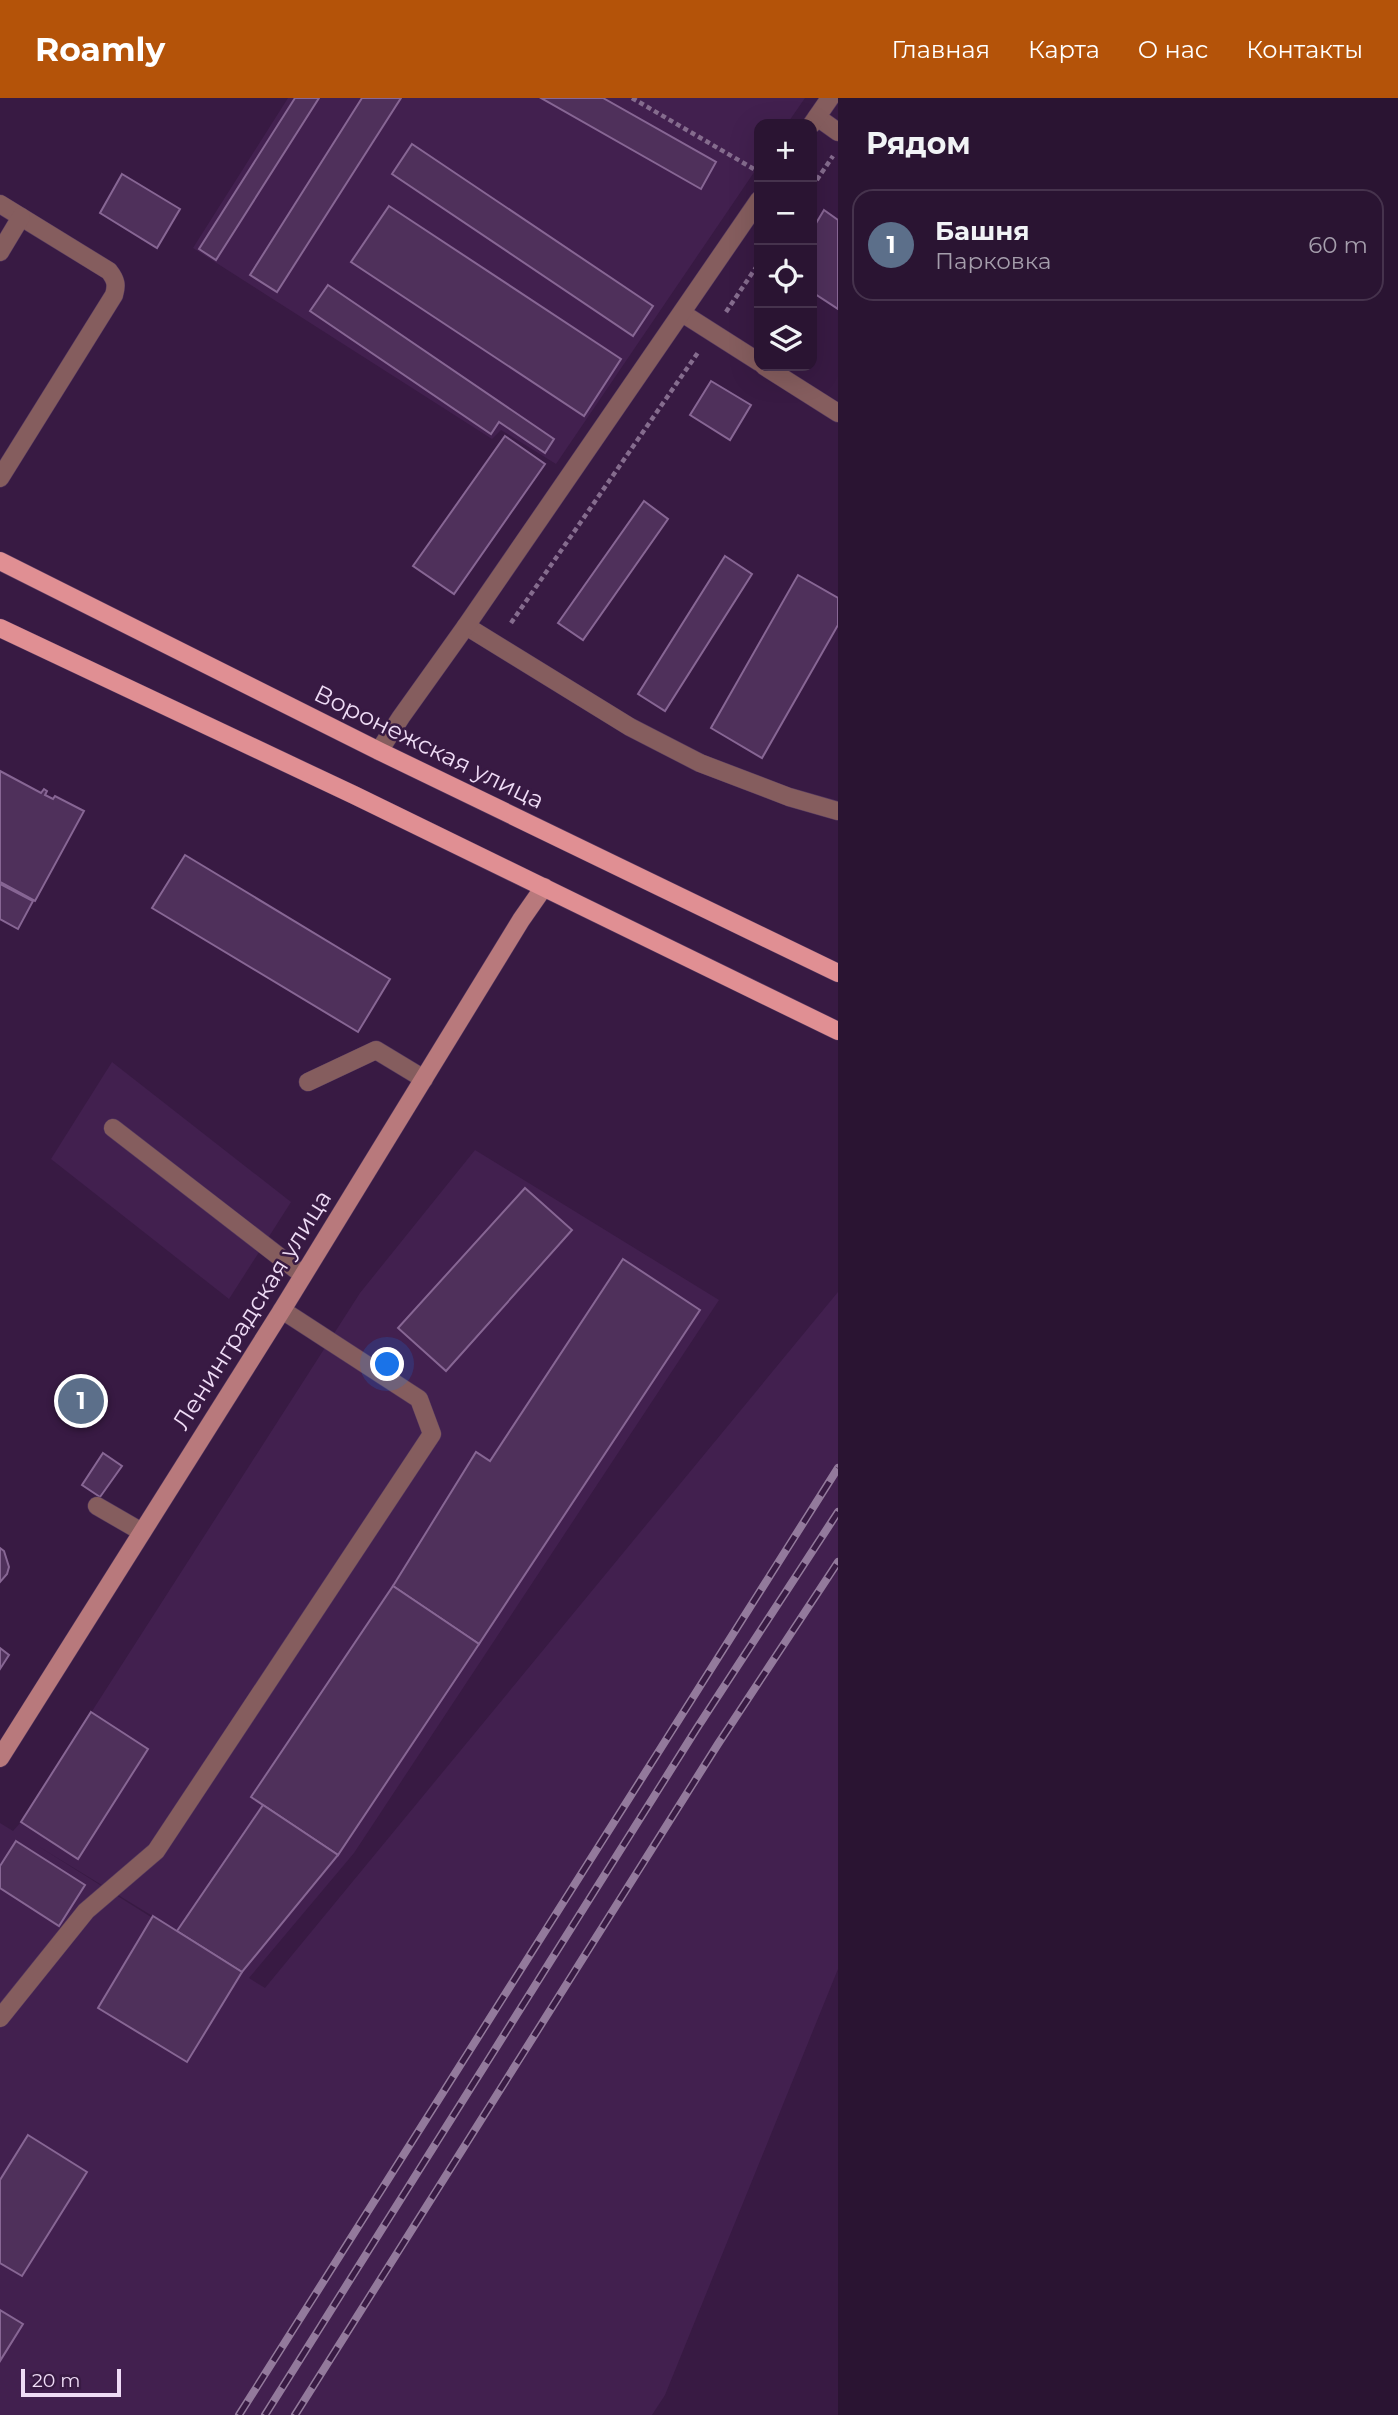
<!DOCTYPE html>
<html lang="ru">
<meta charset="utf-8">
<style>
:root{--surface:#2a1432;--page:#36213e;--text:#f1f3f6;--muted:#a59eac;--line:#46334d;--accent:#b45309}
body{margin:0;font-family:Montserrat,sans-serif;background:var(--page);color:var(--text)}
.controls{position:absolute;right:21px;top:21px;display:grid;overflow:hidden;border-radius:14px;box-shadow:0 7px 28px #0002}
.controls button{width:63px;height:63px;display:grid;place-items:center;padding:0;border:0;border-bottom:2px solid var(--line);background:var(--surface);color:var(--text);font:35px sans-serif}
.scale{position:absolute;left:21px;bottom:18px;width:100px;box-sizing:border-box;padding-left:7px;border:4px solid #efdcf6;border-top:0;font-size:19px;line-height:24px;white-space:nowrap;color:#efdcf6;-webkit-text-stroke:5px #381a43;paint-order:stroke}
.you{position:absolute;left:388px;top:1267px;width:24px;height:24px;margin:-18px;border:5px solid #fff;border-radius:50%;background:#1a73e8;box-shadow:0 0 0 10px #1a73e833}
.badge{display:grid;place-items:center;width:46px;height:46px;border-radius:50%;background:var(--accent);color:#fff;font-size:23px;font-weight:700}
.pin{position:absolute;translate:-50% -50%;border:4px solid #fff;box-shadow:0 2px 7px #0006}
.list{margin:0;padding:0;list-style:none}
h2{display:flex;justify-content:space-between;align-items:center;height:91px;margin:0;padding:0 28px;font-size:30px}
h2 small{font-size:23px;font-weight:400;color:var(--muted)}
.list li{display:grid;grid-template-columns:46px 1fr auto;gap:21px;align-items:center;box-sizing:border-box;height:112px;margin:0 14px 14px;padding:0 14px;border:2px solid var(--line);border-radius:21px}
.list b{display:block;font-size:26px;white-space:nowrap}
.list p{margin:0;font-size:23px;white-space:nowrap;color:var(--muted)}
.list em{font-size:23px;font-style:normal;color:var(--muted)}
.icon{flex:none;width:38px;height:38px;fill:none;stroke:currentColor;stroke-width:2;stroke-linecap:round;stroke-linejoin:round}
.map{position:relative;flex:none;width:838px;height:2317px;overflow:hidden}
header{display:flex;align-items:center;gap:42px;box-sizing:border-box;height:98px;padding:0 35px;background:var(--accent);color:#fff}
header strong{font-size:33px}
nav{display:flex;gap:38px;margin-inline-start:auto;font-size:24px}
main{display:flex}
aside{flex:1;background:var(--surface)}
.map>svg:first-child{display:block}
.built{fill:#42204f;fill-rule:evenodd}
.building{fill:#4f305b;stroke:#876694;stroke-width:2}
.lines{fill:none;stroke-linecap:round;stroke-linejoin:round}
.lane-casing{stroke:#553960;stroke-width:19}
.secondary-casing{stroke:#553960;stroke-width:19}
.primary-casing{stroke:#553960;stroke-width:19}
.path{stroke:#856c8e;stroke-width:4.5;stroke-dasharray:5 3.5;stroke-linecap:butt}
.lane{stroke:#855d5e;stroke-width:18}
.secondary{stroke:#b8797c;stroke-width:18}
.primary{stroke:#e08f93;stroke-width:18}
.rail-casing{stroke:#937a9c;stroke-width:8}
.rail{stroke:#381a43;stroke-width:5;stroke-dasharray:16;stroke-linecap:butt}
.labels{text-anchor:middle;stroke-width:5;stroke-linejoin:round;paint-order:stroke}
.street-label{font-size:24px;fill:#efdcf6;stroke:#381a43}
</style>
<header>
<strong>Roamly</strong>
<nav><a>Главная</a><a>Карта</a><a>О нас</a><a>Контакты</a></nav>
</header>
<main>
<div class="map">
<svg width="838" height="2317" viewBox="0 0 838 2317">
<rect width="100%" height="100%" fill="#381a43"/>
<g class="built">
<path d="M288 0H805L787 26H759V67L556 366 501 332 492 341 193 150Z"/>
<path d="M112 964 291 1104 229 1201 51 1061Z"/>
<path d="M475 1052 719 1202 354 1755 249 1880 265 1890 838 1194V1871L665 2297 652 2317H0V1725L13 1733 21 1724 360 1195ZM38 1748 177 1833 213 1857V1858Z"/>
</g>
<g class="building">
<path d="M295 0H319L216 162 199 151Z"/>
<path d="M362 0H401L277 194 250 177Z"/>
<path d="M541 0H603L716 64 701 91Z"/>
<path d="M412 46 653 208 633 238 392 76Z"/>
<path d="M122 76 180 111 157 150 100 115Z"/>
<path d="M389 108 621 261 584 318 351 164Z"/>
<path d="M824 112 838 122V211L812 194V132Z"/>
<path d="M328 187 554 341 545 355 499 324 491 336 310 213Z"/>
<path d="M711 283 751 307 730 342 690 317Z"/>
<path d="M505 338 545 366 454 496 413 468Z"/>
<path d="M644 403 668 421 583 542 558 525Z"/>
<path d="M725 458 752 476 665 613 638 596Z"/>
<path d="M798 477 838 500V527L762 660 711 630Z"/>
<path d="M0 673 41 695 44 691 47 693 45 697 53 701 55 698 84 713 35 803 0 784Z"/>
<path d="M185 757 390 881 358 934 152 810Z"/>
<path d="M0 786 33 803 18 831 0 821Z"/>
<path d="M525 1090 572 1132 446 1273 398 1230Z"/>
<path d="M623 1161 700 1212 479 1546 393 1488 476 1354 490 1363Z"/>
<path d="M103 1355 122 1368 100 1399 82 1387Z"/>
<path d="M0 1450 4 1453 9 1469 7 1476 0 1484Z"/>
<path d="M393 1488 479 1546 338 1757 251 1699Z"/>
<path d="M0 1550 9 1557 0 1571Z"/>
<path d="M91 1614 148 1651 78 1761 21 1724Z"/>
<path d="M263 1707 338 1757 242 1874 177 1833Z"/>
<path d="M16 1743 85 1787 59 1828 0 1790V1768Z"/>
<path d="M153 1818 242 1874 187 1964 98 1910Z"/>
<path d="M28 2037 87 2074 22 2178 0 2165V2082Z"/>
<path d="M0 2212 23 2226 0 2263Z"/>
</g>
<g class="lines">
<defs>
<g id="lane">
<path d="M817 19 838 34"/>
<path d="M812 26 830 0"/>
<path d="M0 106 109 173C116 182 117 187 114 197L0 380"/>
<path d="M0 154 21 119"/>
<path d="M682 215 759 264"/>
<path d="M764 268 838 315"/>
<path d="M466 528 630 629 700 665 789 699 838 713"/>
<path d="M379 653 401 619 466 528 759 102"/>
<path d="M308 984 376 952 424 981"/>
<path d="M113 1030 303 1177"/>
<path d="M97 1408 142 1434"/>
<path d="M0 1920 86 1813 156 1753 432 1336 419 1301 282 1212"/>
</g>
<path id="secondary" d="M0 1660 282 1212 521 822 544 789"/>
<g id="primary">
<path d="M0 463 379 653 838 875"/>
<path d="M0 530 354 697 838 933"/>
</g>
</defs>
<use href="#lane" class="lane-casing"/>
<use href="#secondary" class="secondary-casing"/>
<use href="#primary" class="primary-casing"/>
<g class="path">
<path d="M632 0 759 74"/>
<path d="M812 89 833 58"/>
<path d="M726 214 759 165"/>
<path d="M511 525 699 253"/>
</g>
<use href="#lane" class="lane"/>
<use href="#secondary" class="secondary"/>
<use href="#primary" class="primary"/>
<defs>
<g id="rail">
<path d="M239 2317 838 1370"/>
<path d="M265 2317 697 1630 838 1414"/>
<path d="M295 2317 718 1646 838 1464"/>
</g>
</defs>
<use href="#rail" class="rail-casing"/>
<use href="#rail" class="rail"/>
</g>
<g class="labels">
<g class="street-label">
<text transform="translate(429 649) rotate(26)" y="8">Воронежская улица</text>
<text transform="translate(252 1212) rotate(-58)" y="8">Ленинградская улица</text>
</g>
</g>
</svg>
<div class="controls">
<button>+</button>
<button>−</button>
<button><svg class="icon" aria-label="locate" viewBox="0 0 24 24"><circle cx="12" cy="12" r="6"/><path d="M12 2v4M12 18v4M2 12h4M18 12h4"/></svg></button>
<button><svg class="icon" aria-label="layers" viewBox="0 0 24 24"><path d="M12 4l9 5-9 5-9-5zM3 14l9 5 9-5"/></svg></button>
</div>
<div class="scale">20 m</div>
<div class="you"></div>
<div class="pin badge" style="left:81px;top:1303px;background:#5c6f8a">1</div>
</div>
<aside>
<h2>Рядом<small></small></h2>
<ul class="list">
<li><span class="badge" style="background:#5c6f8a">1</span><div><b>Башня</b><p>Парковка</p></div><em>60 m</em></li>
</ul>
</aside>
</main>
